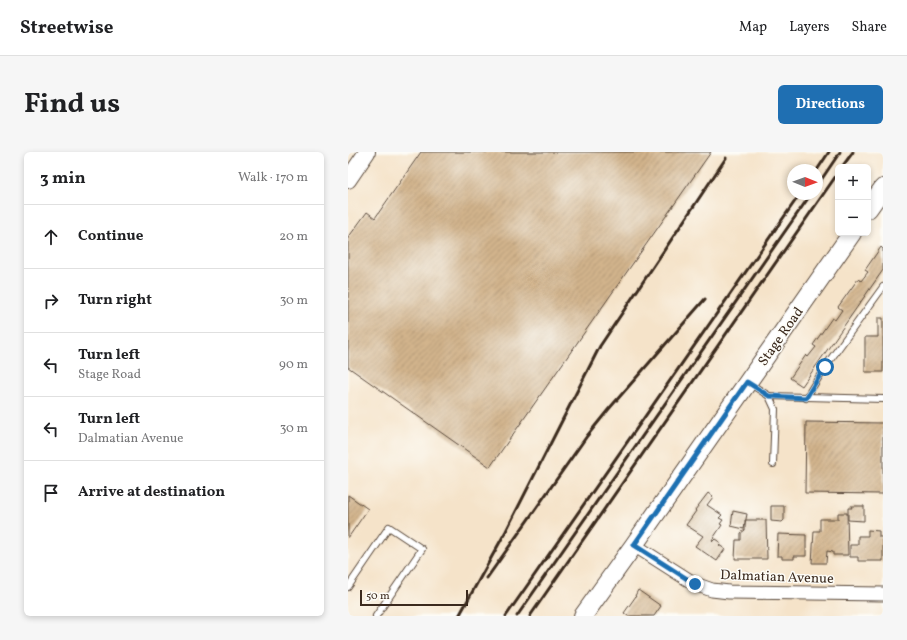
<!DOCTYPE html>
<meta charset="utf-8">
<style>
:root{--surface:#fff;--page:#f6f6f6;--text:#202124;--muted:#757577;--line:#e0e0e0;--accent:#1f6fb2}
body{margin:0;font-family:Vollkorn,serif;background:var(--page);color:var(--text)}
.controls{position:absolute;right:12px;top:12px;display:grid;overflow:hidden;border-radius:6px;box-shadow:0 2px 6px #0003}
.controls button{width:36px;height:36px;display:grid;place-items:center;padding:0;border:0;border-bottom:1px solid var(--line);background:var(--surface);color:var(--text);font:20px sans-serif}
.compass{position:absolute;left:439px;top:12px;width:36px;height:36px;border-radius:50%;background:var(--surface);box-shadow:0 2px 6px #0003;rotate:91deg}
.scale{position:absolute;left:12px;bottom:10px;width:108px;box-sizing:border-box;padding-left:4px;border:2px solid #3b2a1e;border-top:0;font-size:11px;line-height:14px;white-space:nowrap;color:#3b2a1e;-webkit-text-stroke:3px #fdfcf7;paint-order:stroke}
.stop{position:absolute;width:12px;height:12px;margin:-9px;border:3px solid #1f6fb2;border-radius:50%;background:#fff}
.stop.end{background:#1f6fb2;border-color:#fff;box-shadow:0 1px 4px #0008}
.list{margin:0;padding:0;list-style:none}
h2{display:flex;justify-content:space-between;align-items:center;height:52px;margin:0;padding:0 16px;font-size:17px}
h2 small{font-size:13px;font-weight:400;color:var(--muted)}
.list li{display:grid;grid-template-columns:26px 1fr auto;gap:12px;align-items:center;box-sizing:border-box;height:64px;padding:0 16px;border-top:1px solid var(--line)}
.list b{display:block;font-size:15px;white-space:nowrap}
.list p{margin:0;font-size:13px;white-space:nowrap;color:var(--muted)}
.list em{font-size:13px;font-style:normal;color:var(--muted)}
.icon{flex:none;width:22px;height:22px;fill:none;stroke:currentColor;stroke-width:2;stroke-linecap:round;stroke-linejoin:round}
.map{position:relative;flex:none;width:535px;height:464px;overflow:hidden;border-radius:6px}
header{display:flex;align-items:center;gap:24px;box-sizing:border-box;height:56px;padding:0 20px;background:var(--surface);border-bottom:1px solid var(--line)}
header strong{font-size:19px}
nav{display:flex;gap:22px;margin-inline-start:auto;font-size:14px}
.intro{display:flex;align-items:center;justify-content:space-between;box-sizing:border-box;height:96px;padding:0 24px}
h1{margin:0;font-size:28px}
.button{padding:10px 18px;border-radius:6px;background:var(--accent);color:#fff;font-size:14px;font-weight:700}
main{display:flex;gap:24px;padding:0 24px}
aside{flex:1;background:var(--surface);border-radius:6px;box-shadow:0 2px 6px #0003}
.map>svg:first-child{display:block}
.building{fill:url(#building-hatch)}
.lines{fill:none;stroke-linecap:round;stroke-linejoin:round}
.service-casing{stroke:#574638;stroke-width:8}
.minor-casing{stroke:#574638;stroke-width:15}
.tertiary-casing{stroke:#574638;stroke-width:18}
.secondary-casing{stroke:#574638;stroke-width:20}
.service{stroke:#fff;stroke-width:6}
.minor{stroke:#fff;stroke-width:13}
.tertiary{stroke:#fff;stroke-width:16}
.secondary{stroke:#fff;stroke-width:18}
.rail{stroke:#3b2a1e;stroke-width:3}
.route{stroke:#1f6fb2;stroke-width:5}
.labels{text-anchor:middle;stroke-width:3;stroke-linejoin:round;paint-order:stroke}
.street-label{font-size:14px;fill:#3b2a1e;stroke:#fdfcf7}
</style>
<header>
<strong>Streetwise</strong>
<nav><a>Map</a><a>Layers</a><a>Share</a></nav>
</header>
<div class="intro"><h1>Find us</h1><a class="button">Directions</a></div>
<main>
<aside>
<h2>3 min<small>Walk · 170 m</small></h2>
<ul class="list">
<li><svg class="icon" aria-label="ahead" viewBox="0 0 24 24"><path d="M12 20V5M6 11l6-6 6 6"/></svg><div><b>Continue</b></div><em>20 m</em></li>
<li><svg class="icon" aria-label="right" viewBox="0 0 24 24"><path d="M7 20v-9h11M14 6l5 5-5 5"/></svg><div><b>Turn right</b></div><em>30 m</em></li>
<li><svg class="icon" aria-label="left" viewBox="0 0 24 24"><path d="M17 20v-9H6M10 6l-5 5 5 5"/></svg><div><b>Turn left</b><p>Stage Road</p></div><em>90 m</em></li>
<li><svg class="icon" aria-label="left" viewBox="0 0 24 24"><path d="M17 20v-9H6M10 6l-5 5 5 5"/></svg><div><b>Turn left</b><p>Dalmatian Avenue</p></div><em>30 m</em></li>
<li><svg class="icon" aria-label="arrive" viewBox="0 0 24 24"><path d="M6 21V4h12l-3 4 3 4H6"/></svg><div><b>Arrive at destination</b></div></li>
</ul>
</aside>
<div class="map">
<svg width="535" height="464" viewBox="0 0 535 464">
<defs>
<pattern id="building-hatch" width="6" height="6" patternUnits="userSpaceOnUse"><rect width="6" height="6" fill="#d2b48c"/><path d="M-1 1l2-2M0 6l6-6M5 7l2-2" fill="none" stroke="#ac9372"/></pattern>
</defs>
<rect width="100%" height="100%" fill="#fdfcf7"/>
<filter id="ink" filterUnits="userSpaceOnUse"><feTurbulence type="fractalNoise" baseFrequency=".025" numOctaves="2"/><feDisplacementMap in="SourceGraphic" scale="8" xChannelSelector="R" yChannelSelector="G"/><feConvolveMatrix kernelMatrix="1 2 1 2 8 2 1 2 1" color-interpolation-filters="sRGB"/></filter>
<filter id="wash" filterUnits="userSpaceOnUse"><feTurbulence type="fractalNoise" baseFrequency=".012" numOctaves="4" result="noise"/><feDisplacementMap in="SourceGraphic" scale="16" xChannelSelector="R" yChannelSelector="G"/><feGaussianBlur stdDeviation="0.9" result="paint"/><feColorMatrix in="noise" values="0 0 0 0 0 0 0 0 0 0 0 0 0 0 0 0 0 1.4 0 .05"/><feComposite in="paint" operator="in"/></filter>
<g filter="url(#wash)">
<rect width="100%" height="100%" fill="#f5e3c9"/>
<g id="blocks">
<g class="building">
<path d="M73 0H363L142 315 0 215V86L19 60 27 66Z"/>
<path d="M533 95 535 97V118L454 234 442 226 458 203 460 205 468 195 465 193 484 166 487 168 494 158 490 155 510 127 513 129 520 120 517 118Z"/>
<path d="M530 166H535V220H517V185H530Z"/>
<path d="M458 270 535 271V342L457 341Z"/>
<path d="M360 341 365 345 359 353 374 363 371 366 375 368 372 372 374 373 364 388 365 389 367 387 373 391 371 393 377 397 369 409 347 394 355 384 338 373 348 359 347 358Z"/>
<path d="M0 343 20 357 0 386Z"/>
<path d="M423 354H436V368L434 370 423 369Z"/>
<path d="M503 354H516V369L500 368V356H504Z"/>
<path d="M385 359 399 362 396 377 383 374Z"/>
<path d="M490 361H499L500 403H485V400L479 399 478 411H464L466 379H472V367H490Z"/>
<path d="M397 368H418L419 407H387L388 388H393V381L397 378Z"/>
<path d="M520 378 531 379V385H535V409H510V405H502V393H510V384H520Z"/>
<path d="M430 382 458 383V404H446V407H434V404H429Z"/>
<path d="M290 438 313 454 306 464H280L276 461 288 444H287Z"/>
</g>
</g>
</g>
<g filter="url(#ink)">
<use href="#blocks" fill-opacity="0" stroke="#574638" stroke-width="1"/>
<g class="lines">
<defs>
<g id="service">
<path d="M401 231 421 244 535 247"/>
<path d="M421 244 427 257 425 312"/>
<path d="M458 246 477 215 535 135"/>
<path d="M0 435 41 375 74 397 28 464"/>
</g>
<path id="minor" d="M286 393 347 432 364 438 381 440 535 442"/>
<path id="tertiary" d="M0 28 19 0"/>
<g id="secondary">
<path d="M520 57 535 36"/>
<path d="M235 464 286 393 504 81"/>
</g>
</defs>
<use href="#service" class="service-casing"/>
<use href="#minor" class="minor-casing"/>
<use href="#tertiary" class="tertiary-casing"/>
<use href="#secondary" class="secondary-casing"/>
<use href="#service" class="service"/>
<use href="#minor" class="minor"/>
<use href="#tertiary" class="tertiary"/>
<use href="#secondary" class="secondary"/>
<g class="rail">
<path d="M494 15 505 0"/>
<path d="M469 18 481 0"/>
<path d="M469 34 492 0"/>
<path d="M139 426 239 284 260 258 357 147"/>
<path d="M111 464 158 379 252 194 378 6"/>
<path d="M158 464 452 42"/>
<path d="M169 464 463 42"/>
<path d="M182 464 490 21"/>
</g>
</g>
</g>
<g class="lines" filter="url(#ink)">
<path class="route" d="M347 432 286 393 399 230 421 244 458 246 477 215"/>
</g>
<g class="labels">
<g class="street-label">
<text transform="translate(432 184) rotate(-55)" y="5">Stage Road</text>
<text transform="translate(429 424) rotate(2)" y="5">Dalmatian Avenue</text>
</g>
</g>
</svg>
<div class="controls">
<button>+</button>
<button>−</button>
</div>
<svg class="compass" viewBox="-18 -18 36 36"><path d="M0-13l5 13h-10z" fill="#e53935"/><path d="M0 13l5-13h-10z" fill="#757577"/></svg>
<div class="scale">50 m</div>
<div class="stop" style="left:477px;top:215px"></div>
<div class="stop end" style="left:347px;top:432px"></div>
</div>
</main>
